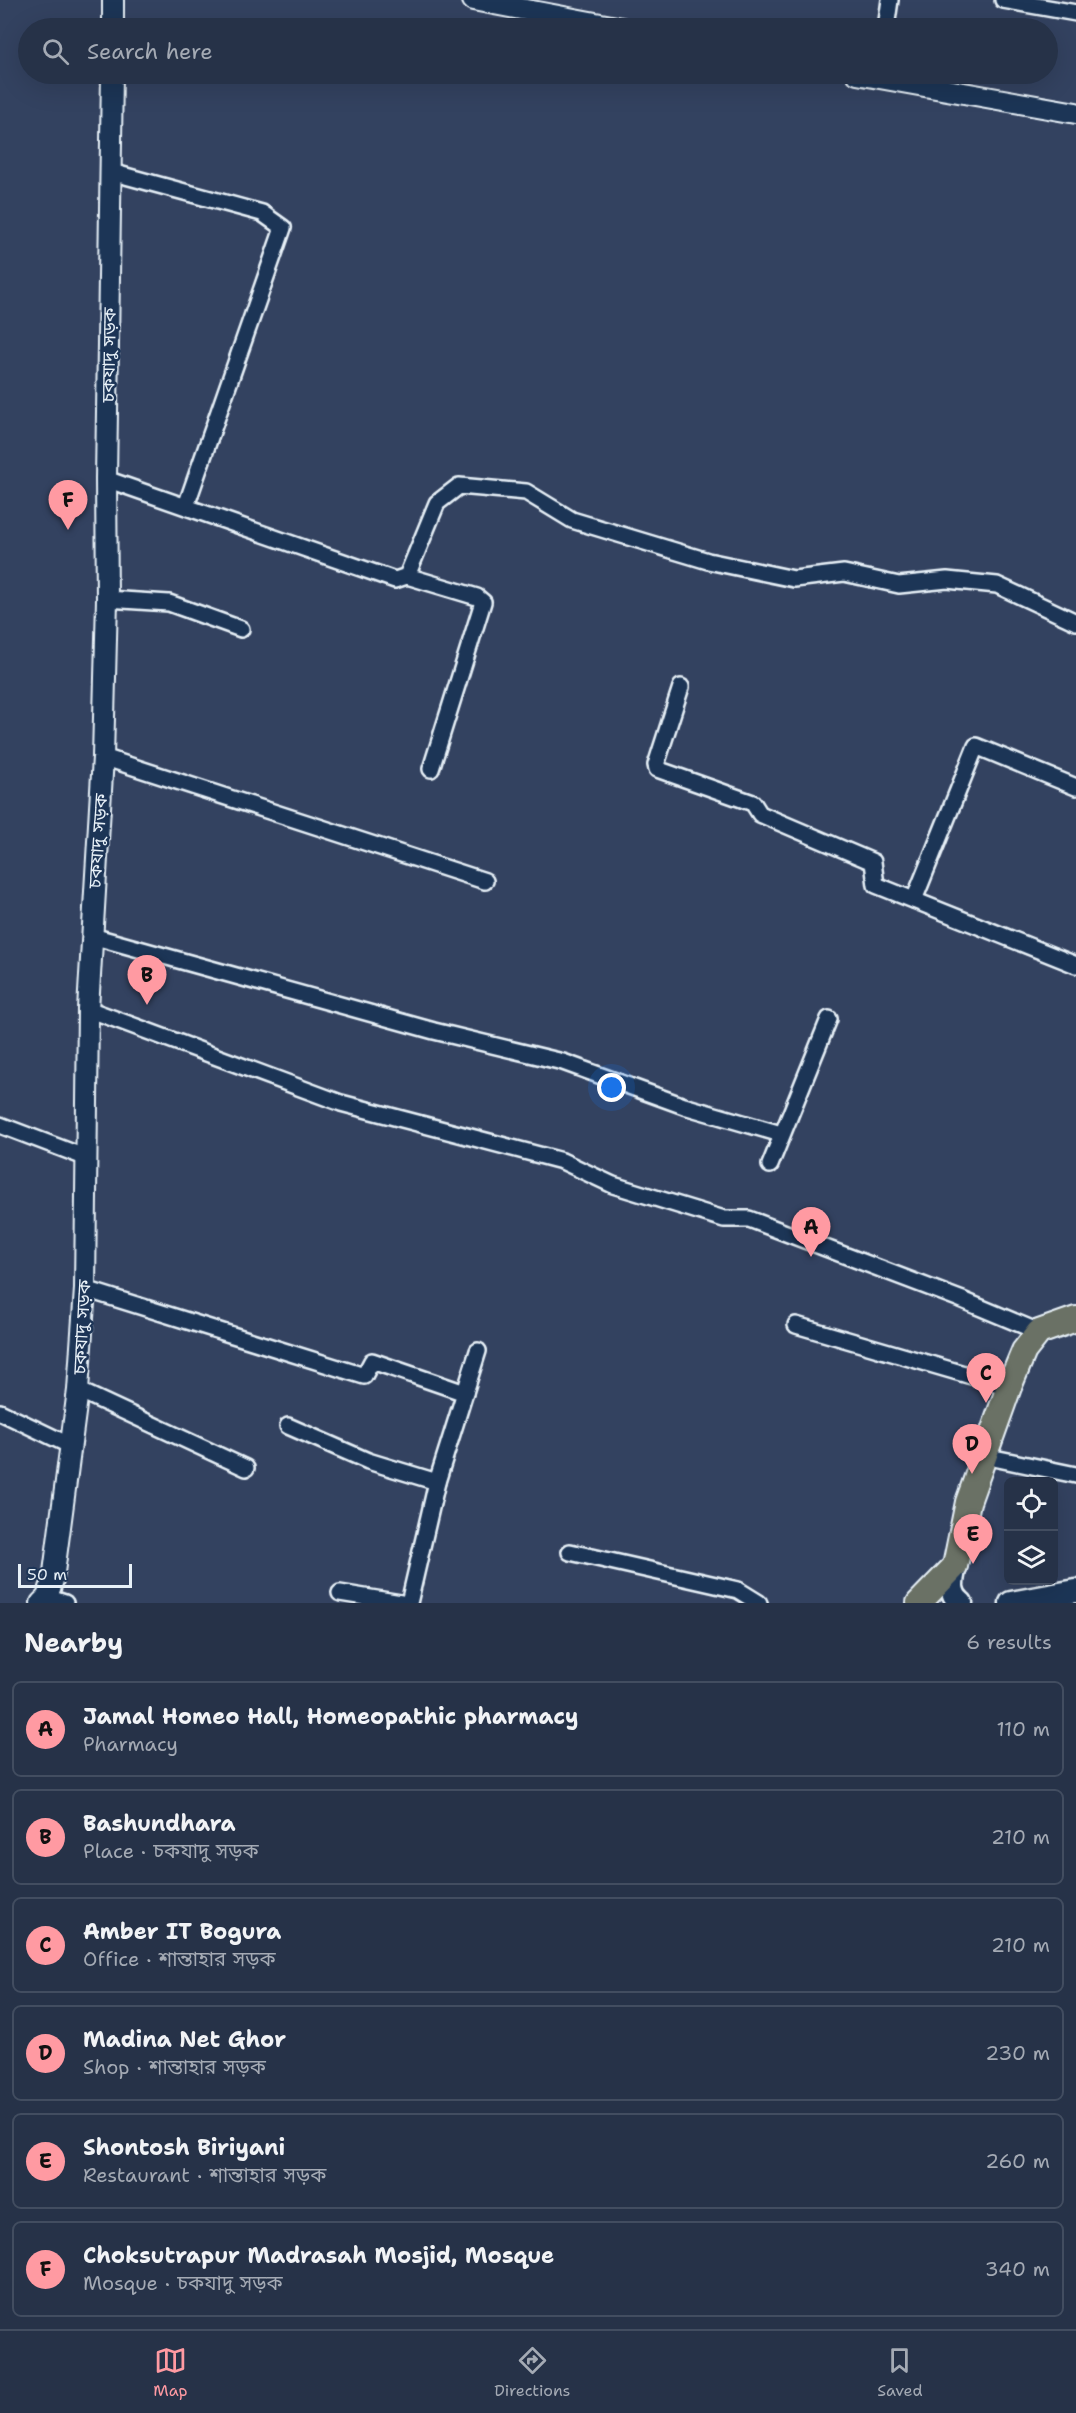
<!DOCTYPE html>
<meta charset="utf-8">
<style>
:root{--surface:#263248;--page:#323e52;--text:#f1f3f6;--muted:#a4aab4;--line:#424d60;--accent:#ff9aa2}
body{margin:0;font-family:"Shantell Sans","Noto Sans Bengali",sans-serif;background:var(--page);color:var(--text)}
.controls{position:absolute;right:18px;bottom:18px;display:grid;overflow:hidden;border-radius:9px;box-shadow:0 6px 24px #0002}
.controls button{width:54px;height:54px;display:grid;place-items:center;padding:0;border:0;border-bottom:2px solid var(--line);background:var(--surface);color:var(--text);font:30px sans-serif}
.scale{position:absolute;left:18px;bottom:15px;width:114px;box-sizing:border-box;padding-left:6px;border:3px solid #e8f1f8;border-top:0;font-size:16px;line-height:21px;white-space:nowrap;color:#e8f1f8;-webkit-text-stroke:4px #1d3557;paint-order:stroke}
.you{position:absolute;left:612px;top:1088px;width:21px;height:21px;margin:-15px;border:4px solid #fff;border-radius:50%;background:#1a73e8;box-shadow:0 0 0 9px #1a73e833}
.badge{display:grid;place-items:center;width:39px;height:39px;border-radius:50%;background:var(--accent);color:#111;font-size:20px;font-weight:700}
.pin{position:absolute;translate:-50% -50px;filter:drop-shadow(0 2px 3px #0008)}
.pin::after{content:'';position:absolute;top:32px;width:21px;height:18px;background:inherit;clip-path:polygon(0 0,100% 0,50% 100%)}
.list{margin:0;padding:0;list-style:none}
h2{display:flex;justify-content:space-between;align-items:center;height:78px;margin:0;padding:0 24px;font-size:26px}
h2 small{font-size:20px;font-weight:400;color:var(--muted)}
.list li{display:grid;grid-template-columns:39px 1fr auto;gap:18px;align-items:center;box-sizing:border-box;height:96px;margin:0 12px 12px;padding:0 12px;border:2px solid var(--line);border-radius:9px}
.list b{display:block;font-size:22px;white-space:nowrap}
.list p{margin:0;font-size:20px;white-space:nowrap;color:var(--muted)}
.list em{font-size:20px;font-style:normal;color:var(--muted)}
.icon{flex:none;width:33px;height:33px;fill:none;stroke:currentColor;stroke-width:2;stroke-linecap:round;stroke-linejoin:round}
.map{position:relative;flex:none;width:1076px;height:1603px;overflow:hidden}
.search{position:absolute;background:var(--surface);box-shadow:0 6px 24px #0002;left:18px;right:18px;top:18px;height:66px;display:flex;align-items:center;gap:15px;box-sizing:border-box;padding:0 21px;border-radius:33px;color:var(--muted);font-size:22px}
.sheet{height:726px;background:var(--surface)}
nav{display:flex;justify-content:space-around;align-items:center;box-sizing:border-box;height:84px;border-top:2px solid var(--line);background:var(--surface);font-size:16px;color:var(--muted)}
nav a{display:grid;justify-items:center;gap:3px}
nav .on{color:var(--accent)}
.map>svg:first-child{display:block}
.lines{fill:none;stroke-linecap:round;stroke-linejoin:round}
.minor-casing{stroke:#e8f1f8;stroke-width:20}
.tertiary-casing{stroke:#e8f1f8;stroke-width:24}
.secondary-casing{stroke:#e8f1f8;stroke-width:27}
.primary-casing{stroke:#e8f1f8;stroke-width:28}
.minor{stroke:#1d3557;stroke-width:15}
.tertiary{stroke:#1d3557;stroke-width:20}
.secondary{stroke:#1d3557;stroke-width:22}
.primary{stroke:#6b7165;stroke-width:24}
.labels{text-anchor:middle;stroke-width:5;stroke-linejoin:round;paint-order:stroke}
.street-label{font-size:18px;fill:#e8f1f8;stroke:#1d3557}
</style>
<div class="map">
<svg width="1076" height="1603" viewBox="0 0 1076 1603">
<rect width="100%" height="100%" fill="#334260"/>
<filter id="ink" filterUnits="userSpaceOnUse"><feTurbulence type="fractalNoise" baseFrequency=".0167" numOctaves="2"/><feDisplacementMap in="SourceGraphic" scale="12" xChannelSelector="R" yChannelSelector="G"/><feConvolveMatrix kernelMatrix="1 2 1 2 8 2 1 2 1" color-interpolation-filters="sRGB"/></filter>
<g filter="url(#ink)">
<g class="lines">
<defs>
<g id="minor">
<path d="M1003 0 1076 13"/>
<path d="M886 28 890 0"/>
<path d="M111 172 262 213 283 228 186 506"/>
<path d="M106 479 395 580 407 576 437 503 459 486 526 492 572 520 708 561 794 579 844 573 899 585 947 580 997 585 1076 622"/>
<path d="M407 576 477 597 483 602 431 769"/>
<path d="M107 599 169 603 241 629"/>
<path d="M681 687 656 765 657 769 753 803 760 814 873 862 876 885 1076 965"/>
<path d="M103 757 485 881"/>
<path d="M914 900 976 746 1076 787"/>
<path d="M92 936 434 1031 563 1062 684 1106 781 1134"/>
<path d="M88 1009 341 1103 562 1161 613 1185 724 1219H749L960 1299 1039 1332"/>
<path d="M0 1125 87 1158"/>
<path d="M770 1165 829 1019"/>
<path d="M85 1289 364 1376 372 1361 465 1393"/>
<path d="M796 1325 1009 1387"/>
<path d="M78 1390 246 1468"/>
<path d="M0 1412 69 1445"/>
<path d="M288 1426 368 1461 437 1482"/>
<path d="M984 1456 1076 1475"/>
<path d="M570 1552 738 1590 759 1603"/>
<path d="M340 1593 401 1603"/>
<path d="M47 1597 65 1603"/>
<path d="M409 1603 437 1482 478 1351"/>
</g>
<g id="tertiary">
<path d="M473 0 622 28"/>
<path d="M113 28V0"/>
<path d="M857 74 1076 113"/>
<path d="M41 1603 47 1597 53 1580 78 1390 85 1289 88 1009 103 757 107 599 106 479 112 74"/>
</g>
<g id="secondary">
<path d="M955 1566C952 1580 948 1593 961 1603"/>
<path d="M1011 1603 1076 1591"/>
</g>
<path id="primary" d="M919 1603 955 1566 968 1502 1009 1387 1024 1351 1039 1332 1076 1319"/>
</defs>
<use href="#minor" class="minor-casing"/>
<use href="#tertiary" class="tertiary-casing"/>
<use href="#secondary" class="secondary-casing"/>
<use href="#primary" class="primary-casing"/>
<use href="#minor" class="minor"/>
<use href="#tertiary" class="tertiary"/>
<use href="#secondary" class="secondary"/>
<use href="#primary" class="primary"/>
</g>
</g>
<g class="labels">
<g class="street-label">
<text transform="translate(109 355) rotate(-89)" y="6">চকযাদু সড়ক</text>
<text transform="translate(98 841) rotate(-86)" y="6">চকযাদু সড়ক</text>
<text transform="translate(82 1327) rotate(-87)" y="6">চকযাদু সড়ক</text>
</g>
</g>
</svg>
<div class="controls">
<button><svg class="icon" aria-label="locate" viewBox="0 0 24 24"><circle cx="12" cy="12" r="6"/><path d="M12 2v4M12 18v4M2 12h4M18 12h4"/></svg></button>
<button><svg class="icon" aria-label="layers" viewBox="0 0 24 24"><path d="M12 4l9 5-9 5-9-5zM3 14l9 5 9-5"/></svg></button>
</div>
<div class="scale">50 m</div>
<div class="you"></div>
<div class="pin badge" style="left:811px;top:1257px">A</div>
<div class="pin badge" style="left:147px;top:1005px">B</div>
<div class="pin badge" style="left:986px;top:1403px">C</div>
<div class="pin badge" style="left:972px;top:1474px">D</div>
<div class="pin badge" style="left:973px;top:1564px">E</div>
<div class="pin badge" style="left:68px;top:530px">F</div>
<div class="search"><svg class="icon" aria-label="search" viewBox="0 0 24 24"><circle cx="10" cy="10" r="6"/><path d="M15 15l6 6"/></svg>Search here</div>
</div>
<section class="sheet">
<h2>Nearby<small>6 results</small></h2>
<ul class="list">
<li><span class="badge">A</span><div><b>Jamal Homeo Hall, Homeopathic pharmacy</b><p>Pharmacy</p></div><em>110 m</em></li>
<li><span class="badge">B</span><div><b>Bashundhara</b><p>Place · চকযাদু সড়ক</p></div><em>210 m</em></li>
<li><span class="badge">C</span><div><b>Amber IT Bogura</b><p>Office · শান্তাহার সড়ক</p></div><em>210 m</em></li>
<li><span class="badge">D</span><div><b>Madina Net Ghor</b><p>Shop · শান্তাহার সড়ক</p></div><em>230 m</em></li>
<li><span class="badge">E</span><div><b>Shontosh Biriyani</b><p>Restaurant · শান্তাহার সড়ক</p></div><em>260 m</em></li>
<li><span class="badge">F</span><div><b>Choksutrapur Madrasah Mosjid, Mosque</b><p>Mosque · চকযাদু সড়ক</p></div><em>340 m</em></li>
</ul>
</section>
<nav>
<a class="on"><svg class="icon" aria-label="map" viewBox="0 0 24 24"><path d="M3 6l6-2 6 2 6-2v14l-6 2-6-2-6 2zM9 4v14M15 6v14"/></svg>Map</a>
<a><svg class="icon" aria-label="directions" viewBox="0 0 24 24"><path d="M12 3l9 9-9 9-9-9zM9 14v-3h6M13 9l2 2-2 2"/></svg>Directions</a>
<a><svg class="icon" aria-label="saved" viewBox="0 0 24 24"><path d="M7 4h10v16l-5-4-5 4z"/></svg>Saved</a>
</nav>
